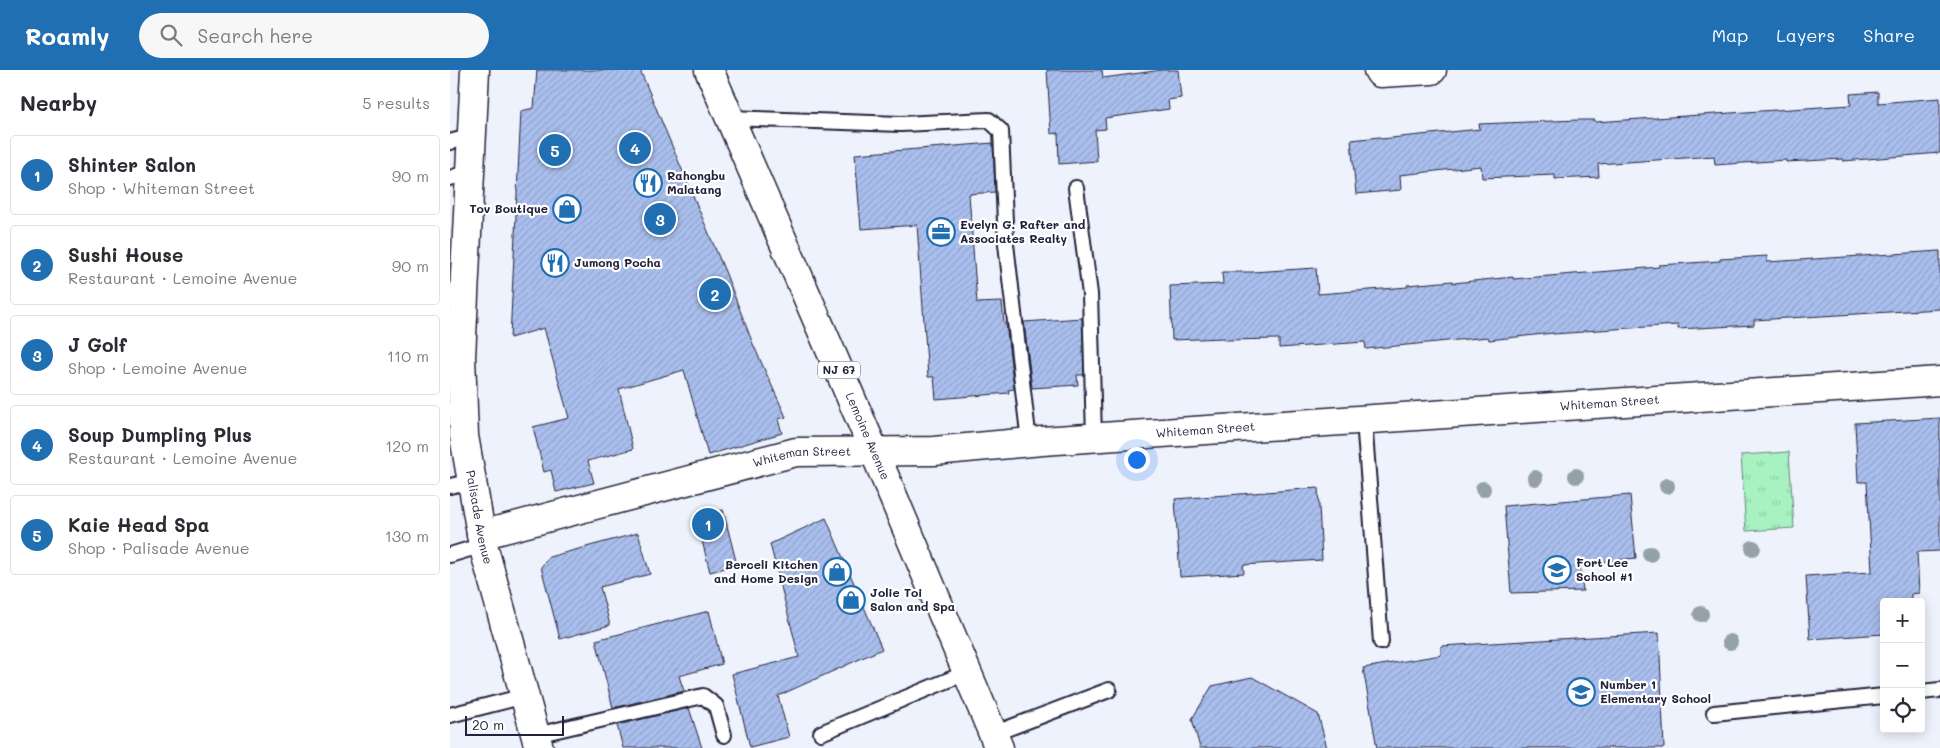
<!DOCTYPE html>
<meta charset="utf-8">
<style>
:root{--surface:#fff;--page:#f7f7f7;--text:#2b2b33;--muted:#7c7c81;--line:#e1e1e2;--accent:#1f6fb2}
body{margin:0;font-family:Mali,sans-serif;background:var(--page);color:var(--text)}
.controls{position:absolute;right:15px;bottom:15px;display:grid;overflow:hidden;border-radius:5px;box-shadow:0 2px 12px #0003}
.controls button{width:45px;height:45px;display:grid;place-items:center;padding:0;border:0;border-bottom:1px solid var(--line);background:var(--surface);color:var(--text);font:25px sans-serif}
.scale{position:absolute;left:15px;bottom:12px;width:99px;box-sizing:border-box;padding-left:5px;border:2px solid #22223b;border-top:0;font-size:14px;line-height:18px;white-space:nowrap;color:#22223b;-webkit-text-stroke:4px #fff;paint-order:stroke}
.you{position:absolute;left:686px;top:389px;width:18px;height:18px;margin:-12px;border:4px solid #fff;border-radius:50%;background:#1a73e8;box-shadow:0 0 0 8px #1a73e833}
.badge{display:grid;place-items:center;width:32px;height:32px;border-radius:50%;background:var(--accent);color:#fff;font-size:16px;font-weight:700}
.pin{position:absolute;translate:-50% -50%;border:2px solid #fff;box-shadow:0 1px 5px #0006}
.list{margin:0;padding:0;list-style:none}
h2{display:flex;justify-content:space-between;align-items:center;height:65px;margin:0;padding:0 20px;font-size:21px}
h2 small{font-size:16px;font-weight:400;color:var(--muted)}
.list li{display:grid;grid-template-columns:32px 1fr auto;gap:15px;align-items:center;box-sizing:border-box;height:80px;margin:0 10px 10px;padding:0 10px;border:1px solid var(--line);border-radius:5px}
.list b{display:block;font-size:19px;white-space:nowrap}
.list p{margin:0;font-size:16px;white-space:nowrap;color:var(--muted)}
.list em{font-size:16px;font-style:normal;color:var(--muted)}
.icon{flex:none;width:28px;height:28px;fill:none;stroke:currentColor;stroke-width:2;stroke-linecap:round;stroke-linejoin:round}
.map{position:relative;flex:none;width:1490px;height:678px;overflow:hidden}
header{display:flex;align-items:center;gap:30px;box-sizing:border-box;height:70px;padding:0 25px;background:var(--accent);color:#fff}
header strong{font-size:24px}
nav{display:flex;gap:28px;margin-inline-start:auto;font-size:18px}
.search{width:350px;height:45px;background:var(--page);display:flex;align-items:center;gap:12px;box-sizing:border-box;padding:0 18px;border-radius:28px;color:var(--muted);font-size:19px}
main{display:flex}
aside{flex:1;background:var(--surface)}
.map>svg:first-child{display:block}
.park{fill:url(#park-tufts);stroke:#658a7e}
.building{fill:url(#building-hatch);stroke:#22223b}
.lines{fill:none;stroke-linecap:round;stroke-linejoin:round}
.service-casing{stroke:#22223b;stroke-width:18}
.minor-casing{stroke:#22223b;stroke-width:31}
.tertiary-casing{stroke:#22223b;stroke-width:31}
.primary-casing{stroke:#22223b;stroke-width:31}
.service{stroke:#fff;stroke-width:14}
.minor{stroke:#fff;stroke-width:28}
.tertiary{stroke:#fff;stroke-width:28}
.primary{stroke:#fff;stroke-width:28}
.tree{fill:#94a2a8}
.labels{text-anchor:middle;stroke-width:4.5;stroke-linejoin:round;paint-order:stroke}
.shield{fill:#fff;stroke:#646476;stroke-width:1}
.shield-label{font-size:11px;font-weight:bold;fill:#22223b}
.poi-label{font-size:12px;font-weight:bold;fill:#22223b;stroke:#fff;text-anchor:start}
.street-label{font-size:12px;fill:#22223b;stroke:#fff}
</style>
<header>
<strong>Roamly</strong>
<div class="search"><svg class="icon" aria-label="search" viewBox="0 0 24 24"><circle cx="10" cy="10" r="6"/><path d="M15 15l6 6"/></svg>Search here</div>
<nav><a>Map</a><a>Layers</a><a>Share</a></nav>
</header>
<main>
<aside>
<h2>Nearby<small>5 results</small></h2>
<ul class="list">
<li><span class="badge">1</span><div><b>Shinter Salon</b><p>Shop · Whiteman Street</p></div><em>90 m</em></li>
<li><span class="badge">2</span><div><b>Sushi House</b><p>Restaurant · Lemoine Avenue</p></div><em>90 m</em></li>
<li><span class="badge">3</span><div><b>J Golf</b><p>Shop · Lemoine Avenue</p></div><em>110 m</em></li>
<li><span class="badge">4</span><div><b>Soup Dumpling Plus</b><p>Restaurant · Lemoine Avenue</p></div><em>120 m</em></li>
<li><span class="badge">5</span><div><b>Kaie Head Spa</b><p>Shop · Palisade Avenue</p></div><em>130 m</em></li>
</ul>
</aside>
<div class="map">
<svg width="1490" height="678" viewBox="0 0 1490 678">
<defs>
<pattern id="park-tufts" width="24" height="20" patternUnits="userSpaceOnUse" patternTransform="scale(1.25)"><rect width="24" height="20" fill="#a8f1c0"/><path d="M3 7l-1-3M5 7V3M7 7l1-3M15 17l-1-3M17 17v-4M19 17l1-3" fill="none" stroke="#90cea6"/></pattern>
<pattern id="building-hatch" width="6" height="6" patternUnits="userSpaceOnUse" patternTransform="scale(1.25)"><rect width="6" height="6" fill="#aabfee"/><path d="M-1 1l2-2M0 6l6-6M5 7l2-2" fill="none" stroke="#92a4cd"/></pattern>
</defs>
<rect width="100%" height="100%" fill="#eef2fc"/>
<filter id="ink" filterUnits="userSpaceOnUse"><feTurbulence type="fractalNoise" baseFrequency=".02" numOctaves="2"/><feDisplacementMap in="SourceGraphic" scale="10" xChannelSelector="R" yChannelSelector="G"/><feConvolveMatrix kernelMatrix="1 2 1 2 8 2 1 2 1" color-interpolation-filters="sRGB"/></filter>
<g filter="url(#ink)">
<path class="park" d="M1339 382 1344 458 1296 461 1291 385Z"/>
<g class="building">
<path d="M87 0H190L276 204 303 274 336 347 328 349 332 363 258 385 234 300 169 319 183 379 138 391 144 413 106 422 101 400 94 402 83 357 119 348 94 258 60 268 71 41 84 38Z"/>
<path d="M597 0H652L653 8 712 0H728L731 28 718 30 719 39 655 48 656 59 645 60 647 91 609 94 608 63 601 64Z"/>
<path d="M1428 22V33L1490 28V83L1393 91V89L1336 92V90L1265 95 1264 86 1148 94 1149 107 1105 109V105L1032 108 1031 96 950 105 951 120 906 124 901 70 930 67 931 69 1030 59 1029 54 1128 50H1145V52L1401 35 1400 24Z"/>
<path d="M543 73 545 122 519 124 527 233 552 232 554 254H556L564 319 558 320 559 323 486 329 484 307H478L467 155 411 159 405 84Z"/>
<path d="M1490 181V239L1304 250V255L1228 259V255L1133 261V262L1103 264V263L1039 270 1038 267 916 279 915 272 829 278V269L775 270 774 268 722 270 720 216 773 214 772 202H802L866 198 868 224 958 217 957 215 1003 211V213L1063 207V209L1209 197V195L1270 191V189L1317 186V192Z"/>
<path d="M632 248 634 305H627L628 315 582 318 574 252Z"/>
<path d="M1490 348V481L1467 482 1469 523 1461 524V532H1434V564L1360 569 1356 506 1422 502 1417 412H1408L1405 353Z"/>
<path d="M868 418 872 490 793 495 794 503 730 507 725 429Z"/>
<path d="M1180 425 1186 488 1130 494 1133 521 1061 523 1054 436Z"/>
<path d="M273 440 287 495 260 502 246 447Z"/>
<path d="M376 448 432 579 328 626 339 667 300 677 282 604 349 587 320 474Z"/>
<path d="M188 463 200 504 150 517 160 555 110 569 91 497 99 487Z"/>
<path d="M259 541 272 594 229 606 234 621 163 638 146 570Z"/>
<path d="M1209 563 1214 678H927L913 598 991 585V576Z"/>
<path d="M802 607 868 644 877 678H750L742 649 762 616Z"/>
<path d="M239 638 252 678H173L167 655Z"/>
</g>
<g class="lines">
<defs>
<g id="service">
<path d="M280 48 451 54 539 50 551 61 556 174 579 372"/>
<path d="M0 72 22 66"/>
<path d="M0 108 19 102"/>
<path d="M626 118 640 224 644 367"/>
<path d="M914 350 931 572"/>
<path d="M0 416 22 411"/>
<path d="M0 485 33 475"/>
<path d="M1471 622 1490 620"/>
<path d="M1264 643 1434 626"/>
<path d="M0 645 75 626"/>
<path d="M371 663 518 602"/>
<path d="M543 664 659 620"/>
<path d="M86 665 253 626 266 636 274 665"/>
</g>
<g id="minor">
<path d="M928 0 930 3 982 0"/>
<path id="s1" d="M31 465 346 382 484 381 592 371 1490 311"/>
</g>
<g id="tertiary">
<path id="s2" d="M25 0 11 287 14 366 33 475 89 678"/>
</g>
<g id="primary">
<path id="s3" d="M259 0 424 381 549 678"/>
</g>
</defs>
<use href="#service" class="service-casing"/>
<use href="#minor" class="minor-casing"/>
<use href="#tertiary" class="tertiary-casing"/>
<use href="#primary" class="primary-casing"/>
<use href="#service" class="service"/>
<use href="#minor" class="minor"/>
<use href="#tertiary" class="tertiary"/>
<use href="#primary" class="primary"/>
</g>
<g class="tree">
<circle cx="1126" cy="406" r="8"/>
<circle cx="1085" cy="408" r="8"/>
<circle cx="1217" cy="416" r="8"/>
<circle cx="1033" cy="419" r="8"/>
<circle cx="1303" cy="478" r="8"/>
<circle cx="1200" cy="484" r="8"/>
<circle cx="1251" cy="544" r="8"/>
<circle cx="1280" cy="572" r="8"/>
</g>
</g>
<defs>
<symbol id="restaurant-ring" viewBox="-11 -11 22 22"><circle r="9.5" fill="#fff" stroke="#1f6fb2" stroke-width="1.5"/><path d="M-5-6h1v4h1v-4h1v4h1v-4h1v5L-1.5 .5V6h-2V.5L-5-1ZM5-6V6H3V1.5H1.5Q1.5-4 5-6Z" fill="#1f6fb2"/></symbol>
<symbol id="shop-ring" viewBox="-11 -11 22 22"><circle r="9.5" fill="#fff" stroke="#1f6fb2" stroke-width="1.5"/><path d="M-5-2.5h2.3a2.7 3.5 0 0 1 5.4 0H5L5.5 6h-11ZM-1.5-2.5h3a1.5 2.3 0 0 0-3 0Z" fill="#1f6fb2"/></symbol>
<symbol id="office-ring" viewBox="-11 -11 22 22"><circle r="9.5" fill="#fff" stroke="#1f6fb2" stroke-width="1.5"/><path d="M-6-3h4V-5.5h4V-3h4V5H-6ZM-1-4.5V-3h2v-1.5ZM-6 0V1H6V0Z" fill="#1f6fb2"/></symbol>
<symbol id="school-ring" viewBox="-11 -11 22 22"><circle r="9.5" fill="#fff" stroke="#1f6fb2" stroke-width="1.5"/><path d="M0-5L7-2L0 1L-7-2ZM-4 1L0 2.5L4 1V4Q0 6-4 4Z" fill="#1f6fb2"/></symbol>
</defs>
<g fill-rule="evenodd">
<use href="#restaurant-ring" x="182" y="97" width="32" height="32"/>
<use href="#shop-ring" x="101" y="123" width="32" height="32"/>
<use href="#office-ring" x="475" y="146" width="32" height="32"/>
<use href="#restaurant-ring" x="89" y="177" width="32" height="32"/>
<use href="#school-ring" x="1091" y="484" width="32" height="32"/>
<use href="#shop-ring" x="371" y="486" width="32" height="32"/>
<use href="#shop-ring" x="385" y="514" width="32" height="32"/>
<use href="#school-ring" x="1115" y="606" width="32" height="32"/>
</g>
<g class="labels">
<rect class="shield" x="368" y="291.5" width="42" height="17" rx="4"/>
<g class="shield-label">
<text x="389" y="304">NJ 67</text>
</g>
<g class="poi-label">
<text x="217" y="110">Rahongbu<tspan x="217" dy="14">Malatang</tspan></text>
<text x="98" y="143" text-anchor="end">Tov Boutique</text>
<text x="510" y="159">Evelyn G. Rafter and<tspan x="510" dy="14">Associates Realty</tspan></text>
<text x="124" y="197">Jumong Pocha</text>
<text x="1126" y="497">Fort Lee<tspan x="1126" dy="14">School #1</tspan></text>
<text x="368" y="499" text-anchor="end">Berceli Kitchen<tspan x="368" dy="14">and Home Design</tspan></text>
<text x="420" y="527">Jolie Toi<tspan x="420" dy="14">Salon and Spa</tspan></text>
<text x="1150" y="619">Number 1<tspan x="1150" dy="14">Elementary School</tspan></text>
</g>
<g class="street-label">
<text dy="4" stroke="none"><textPath href="#s1" startOffset="1141">Whiteman Street</textPath></text>
<text dy="4" stroke="none"><textPath href="#s1" startOffset="736">Whiteman Street</textPath></text>
<text dy="4" stroke="none"><textPath href="#s3" startOffset="399">Lemoine Avenue</textPath></text>
<text dy="4" stroke="none"><textPath href="#s1" startOffset="331">Whiteman Street</textPath></text>
<text dy="4" stroke="none"><textPath href="#s2" startOffset="449">Palisade Avenue</textPath></text>
</g>
</g>
</svg>
<div class="controls">
<button>+</button>
<button>−</button>
<button><svg class="icon" aria-label="locate" viewBox="0 0 24 24"><circle cx="12" cy="12" r="6"/><path d="M12 2v4M12 18v4M2 12h4M18 12h4"/></svg></button>
</div>
<div class="scale">20 m</div>
<div class="you"></div>
<div class="pin badge" style="left:258px;top:454px">1</div>
<div class="pin badge" style="left:265px;top:224px">2</div>
<div class="pin badge" style="left:210px;top:149px">3</div>
<div class="pin badge" style="left:185px;top:78px">4</div>
<div class="pin badge" style="left:105px;top:80px">5</div>
</div>
</main>
